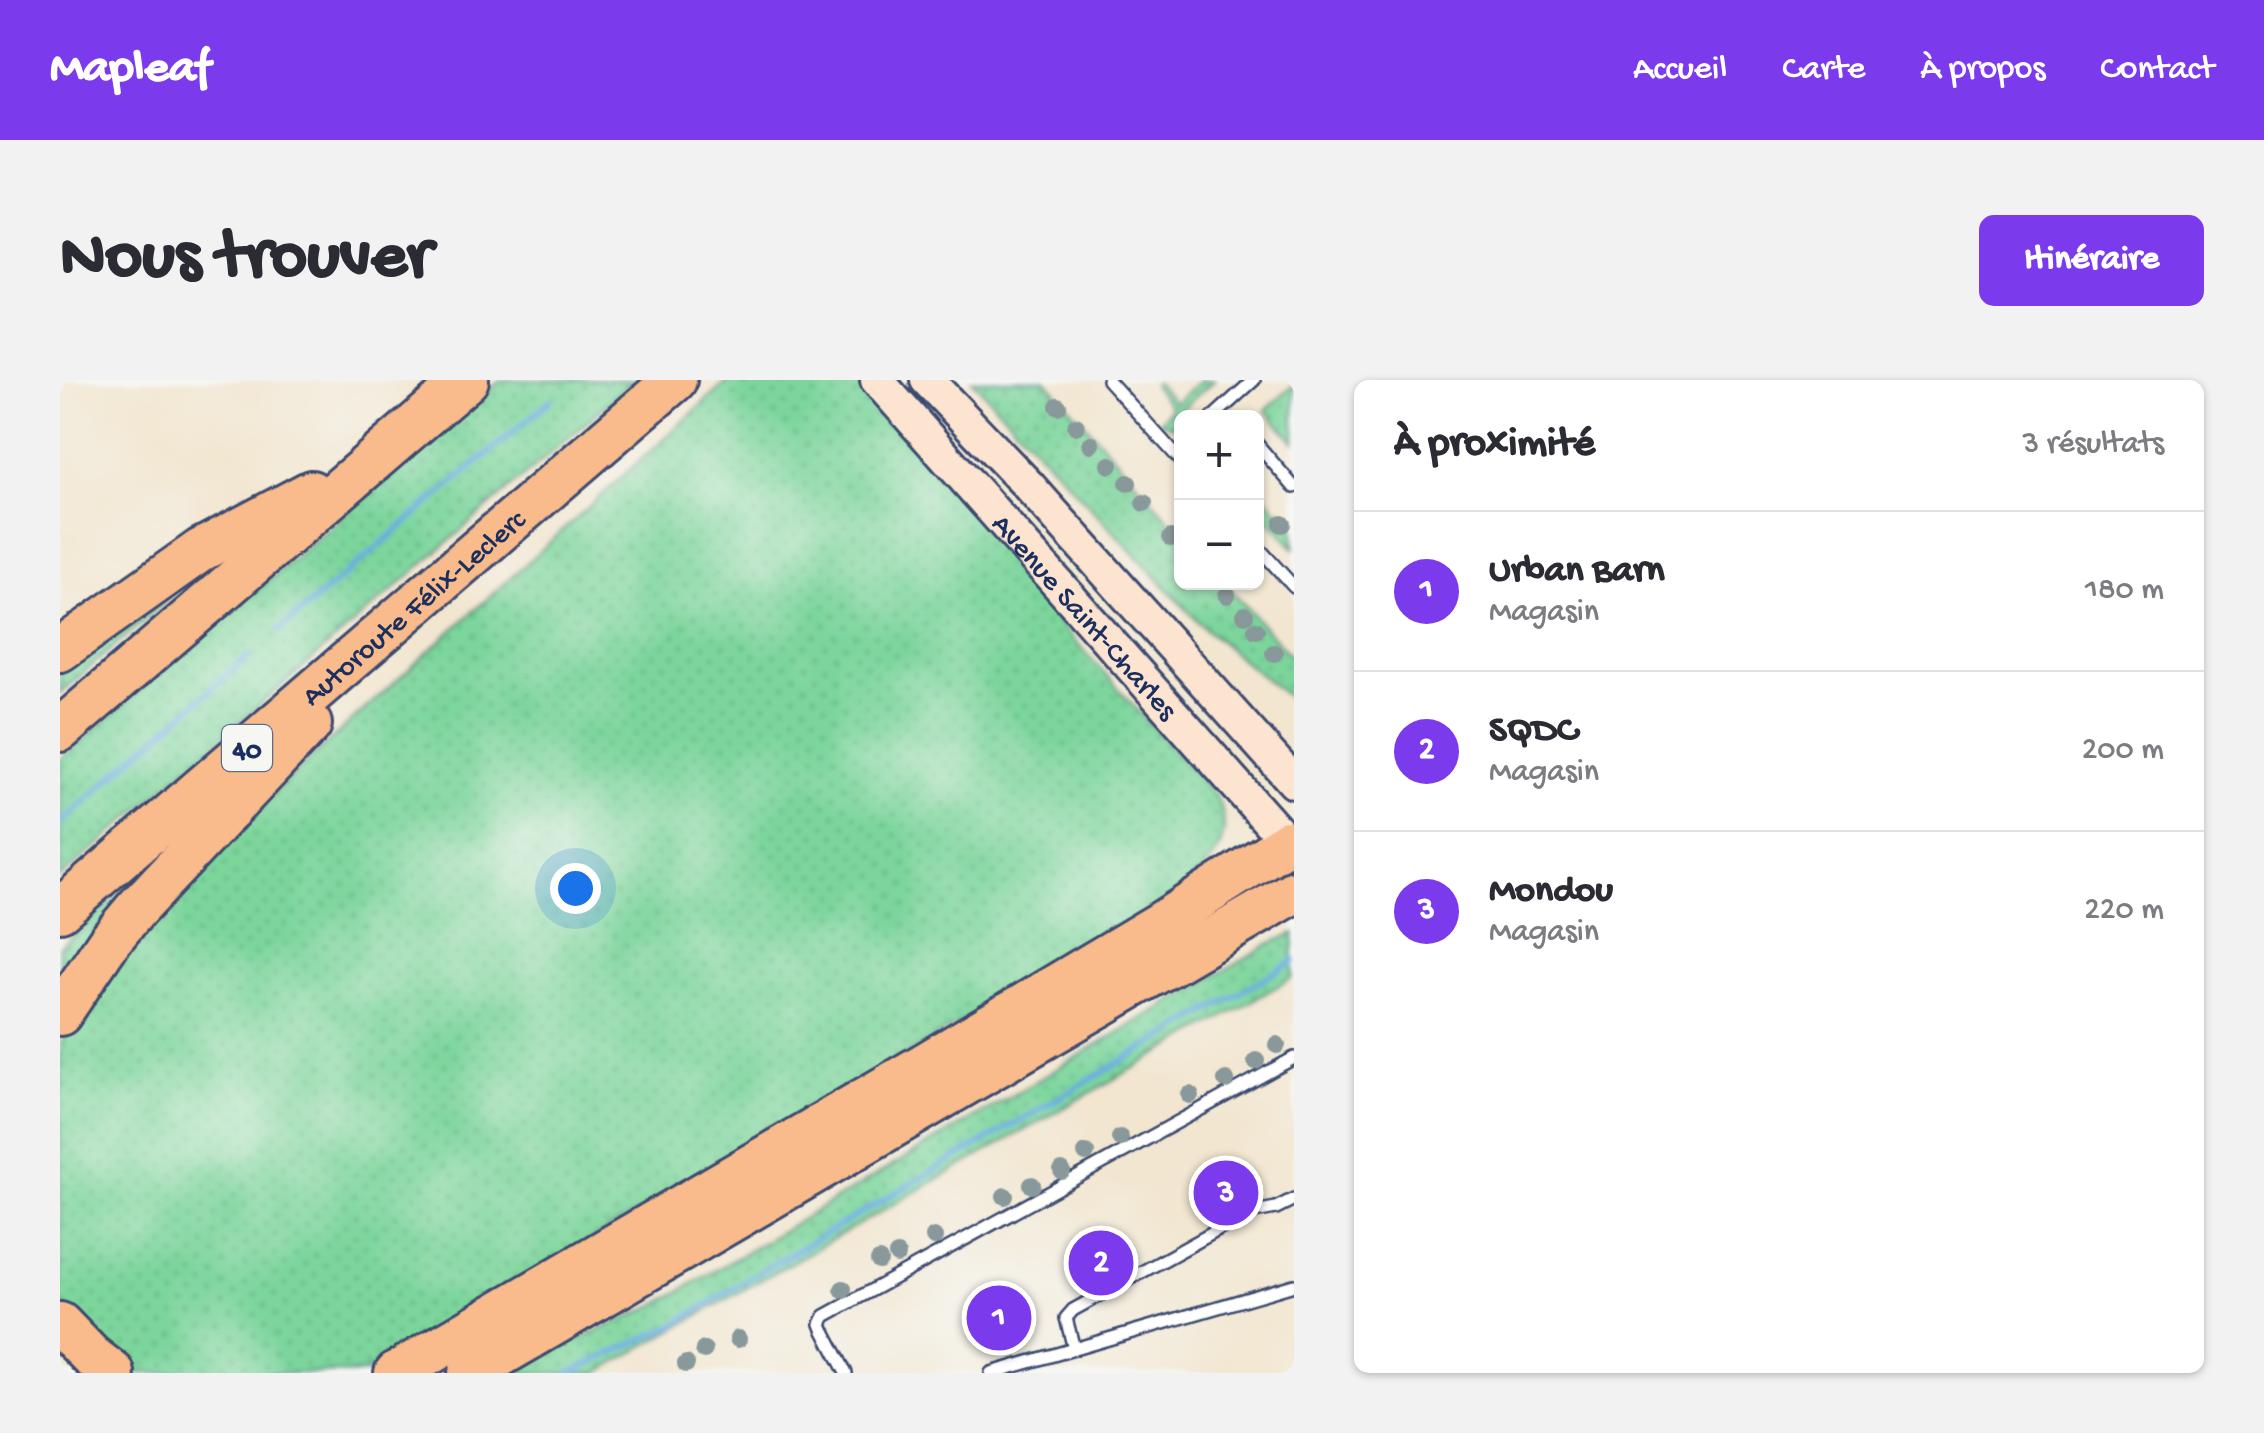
<!DOCTYPE html>
<html lang="fr">
<meta charset="utf-8">
<style>
:root{--surface:#fff;--page:#f2f2f3;--text:#2b2b33;--muted:#7c7c81;--line:#e1e1e2;--accent:#7c3aed}
body{margin:0;font-family:"Gochi Hand",sans-serif;background:var(--page);color:var(--text)}
.controls{position:absolute;right:30px;top:30px;display:grid;overflow:hidden;border-radius:15px;box-shadow:0 2px 8px #0004}
.controls button{width:90px;height:90px;display:grid;place-items:center;padding:0;border:0;border-bottom:2px solid var(--line);background:var(--surface);color:var(--text);font:50px sans-serif}
.you{position:absolute;left:515px;top:508px;width:35px;height:35px;margin:-25px;border:8px solid #fff;border-radius:50%;background:#1a73e8;box-shadow:0 0 0 15px #1a73e833}
.badge{display:grid;place-items:center;width:65px;height:65px;border-radius:50%;background:var(--accent);color:#fff;font-size:32px;font-weight:700}
.pin{position:absolute;translate:-50% -50%;border:5px solid #fff;box-shadow:0 2px 10px #0006}
.list{margin:0;padding:0;list-style:none}
h2{display:flex;justify-content:space-between;align-items:center;height:130px;margin:0;padding:0 40px;font-size:42px}
h2 small{font-size:32px;font-weight:400;color:var(--muted)}
.list li{display:grid;grid-template-columns:65px 1fr auto;gap:30px;align-items:center;box-sizing:border-box;height:160px;padding:0 40px;border-top:2px solid var(--line)}
.list b{display:block;font-size:38px;white-space:nowrap}
.list p{margin:0;font-size:32px;white-space:nowrap;color:var(--muted)}
.list em{font-size:32px;font-style:normal;color:var(--muted)}
.map{position:relative;flex:none;width:1234px;height:993px;overflow:hidden;border-radius:15px}
header{display:flex;align-items:center;gap:60px;box-sizing:border-box;height:140px;padding:0 50px;background:var(--accent);color:#fff}
header strong{font-size:48px}
nav{display:flex;gap:55px;margin-inline-start:auto;font-size:35px}
.intro{display:flex;align-items:center;justify-content:space-between;box-sizing:border-box;height:240px;padding:0 60px}
h1{margin:0;font-size:70px}
.button{padding:25px 45px;border-radius:15px;background:var(--accent);color:#fff;font-size:35px;font-weight:700}
main{display:flex;gap:60px;padding:0 60px}
aside{flex:1;background:var(--surface);border-radius:15px;box-shadow:0 2px 8px #0004}
.map>svg:first-child{display:block}
.grass{fill:url(#grass-dots);stroke:#4b827c;stroke-width:2.5}
.lines{fill:none;stroke-linecap:round;stroke-linejoin:round}
.stream{stroke:#6bade0;stroke-width:6}
.service-casing{stroke:#3b4a6f;stroke-width:16}
.secondary-casing{stroke:#3b4a6f;stroke-width:38}
.motorway-casing{stroke:#3b4a6f;stroke-width:48}
.service{stroke:#fff;stroke-width:11}
.secondary{stroke:#fde4d1;stroke-width:32}
.motorway{stroke:#fabb8c;stroke-width:42}
.tree{fill:#89989a}
.labels{text-anchor:middle;stroke-width:9;stroke-linejoin:round;paint-order:stroke}
.shield{fill:#f6f6f2;stroke:#5d6b8a;stroke-width:2.5}
.shield-label{font-size:28px;font-weight:bold;fill:#1b2f5e}
.street-label{font-size:30px;fill:#1b2f5e;stroke:#f6f6f2}
</style>
<header>
<strong>Mapleaf</strong>
<nav><a>Accueil</a><a>Carte</a><a>À propos</a><a>Contact</a></nav>
</header>
<div class="intro"><h1>Nous trouver</h1><a class="button">Itinéraire</a></div>
<main>
<div class="map">
<svg width="1234" height="993" viewBox="0 0 1234 993">
<defs>
<pattern id="grass-dots" width="8" height="8" patternUnits="userSpaceOnUse" patternTransform="scale(2.5)"><rect width="8" height="8" fill="#7bd59b"/><path d="M2 2h.1M6 6h.1" fill="none" stroke="#6ab788" stroke-width="1.8" stroke-linecap="round"/></pattern>
</defs>
<rect width="100%" height="100%" fill="#f6f6f2"/>
<filter id="ink" filterUnits="userSpaceOnUse"><feTurbulence type="fractalNoise" baseFrequency=".01" numOctaves="2"/><feDisplacementMap in="SourceGraphic" scale="20" xChannelSelector="R" yChannelSelector="G"/><feConvolveMatrix kernelMatrix="1 2 1 2 8 2 1 2 1" color-interpolation-filters="sRGB"/></filter>
<filter id="wash" filterUnits="userSpaceOnUse"><feTurbulence type="fractalNoise" baseFrequency=".0048" numOctaves="4" result="noise"/><feDisplacementMap in="SourceGraphic" scale="40" xChannelSelector="R" yChannelSelector="G"/><feGaussianBlur stdDeviation="2.25" result="paint"/><feColorMatrix in="noise" values="0 0 0 0 0 0 0 0 0 0 0 0 0 0 0 0 0 1.4 0 .05"/><feComposite in="paint" operator="in"/></filter>
<g filter="url(#wash)">
<rect width="100%" height="100%" fill="#f2e6d0"/>
<g class="grass">
<path d="M441 0H575L0 498V379Z"/>
<path d="M669 0H798L928 149 1006 251 1155 415C1185 470 1133 500 1094 529L304 993H78C46 974 23 950 0 921V665L21 625 62 569 186 437Z"/>
<path d="M912 0H986L1121 153 1122 202 1165 203 1234 280V322L1145 249Z"/>
<path d="M1141 0H1154L1121 30 1127 37 1122 38 1121 48 1099 42 1111 28 1093 5 1096 2 1115 23Z"/>
<path d="M1234 5V62L1206 30Z"/>
<path d="M1197 106 1234 149V168L1197 126Z"/>
<path d="M114 215 0 313V283Z"/>
<path d="M69 506 0 607V566Z"/>
<path d="M1234 553 1232 598 537 993H444L600 923 1207 565Z"/>
</g>
<g class="lines">
<g class="stream">
<path d="M220 250 491 20"/>
<path d="M0 443 189 276"/>
<path d="M509 993 616 944 698 893 1234 581"/>
</g>
</g>
</g>
<g filter="url(#ink)">
<g class="lines">
<defs>
<g id="service">
<path d="M1048 0 1122 82"/>
<path d="M1152 38 1194 0"/>
<path d="M1196 63 1234 107"/>
<path d="M1196 165 1234 207"/>
<path d="M1014 969 1234 905"/>
<path d="M786 993 763 949 761 944 765 936 1234 678"/>
<path d="M931 993 1014 969 1006 938 1013 930 1189 833 1216 828 1234 819"/>
</g>
<g id="secondary">
<path id="s1" d="M817 0 1234 470"/>
<path d="M867 0 967 104 1234 402"/>
</g>
<g id="motorway">
<path d="M0 270 141 170 251 112"/>
<path d="M0 350 407 0"/>
<path id="s2" d="M0 530 615 0"/>
<path d="M0 634 50 560 76 529 250 344"/>
<path d="M0 944 31 976 53 993"/>
<path d="M336 993 862 686 1101 543 1228 462"/>
<path d="M410 993 1234 512"/>
</g>
</defs>
<use href="#service" class="service-casing"/>
<use href="#secondary" class="secondary-casing"/>
<use href="#motorway" class="motorway-casing"/>
<use href="#service" class="service"/>
<use href="#secondary" class="secondary"/>
<use href="#motorway" class="motorway"/>
</g>
<g class="tree">
<circle cx="998" cy="26" r="9"/>
<circle cx="1016" cy="46" r="9"/>
<circle cx="1031" cy="64" r="9"/>
<circle cx="1050" cy="85" r="9"/>
<circle cx="1068" cy="103" r="9"/>
<circle cx="1084" cy="123" r="9"/>
<circle cx="1222" cy="144" r="9"/>
<circle cx="1111" cy="158" r="9"/>
<circle cx="1167" cy="215" r="9"/>
<circle cx="1185" cy="235" r="9"/>
<circle cx="1196" cy="250" r="9"/>
<circle cx="1214" cy="273" r="9"/>
<circle cx="1217" cy="665" r="9"/>
<circle cx="1196" cy="681" r="9"/>
<circle cx="1166" cy="700" r="9"/>
<circle cx="1130" cy="715" r="9"/>
<circle cx="1060" cy="758" r="9"/>
<circle cx="1026" cy="773" r="9"/>
<circle cx="1002" cy="791" r="9"/>
<circle cx="972" cy="805" r="9"/>
<circle cx="945" cy="816" r="9"/>
<circle cx="874" cy="857" r="9"/>
<circle cx="837" cy="875" r="9"/>
<circle cx="819" cy="881" r="9"/>
<circle cx="783" cy="909" r="9"/>
<circle cx="678" cy="959" r="9"/>
<circle cx="644" cy="970" r="9"/>
<circle cx="626" cy="984" r="9"/>
</g>
</g>
<g class="labels">
<rect class="shield" x="162" y="345" width="50" height="46" rx="8"/>
<g class="shield-label">
<text x="187" y="378">40</text>
</g>
<g class="street-label">
<text dy="10" stroke="none"><textPath href="#s2" startOffset="465">Autoroute Félix-Leclerc</textPath></text>
<text dy="10" stroke="none"><textPath href="#s1" startOffset="315">Avenue Saint-Charles</textPath></text>
</g>
</g>
</svg>
<div class="controls">
<button>+</button>
<button>−</button>
</div>
<div class="you"></div>
<div class="pin badge" style="left:939px;top:938px">1</div>
<div class="pin badge" style="left:1041px;top:883px">2</div>
<div class="pin badge" style="left:1166px;top:813px">3</div>
</div>
<aside>
<h2>À proximité<small>3 résultats</small></h2>
<ul class="list">
<li><span class="badge">1</span><div><b>Urban Barn</b><p>Magasin</p></div><em>180 m</em></li>
<li><span class="badge">2</span><div><b>SQDC</b><p>Magasin</p></div><em>200 m</em></li>
<li><span class="badge">3</span><div><b>Mondou</b><p>Magasin</p></div><em>220 m</em></li>
</ul>
</aside>
</main>
